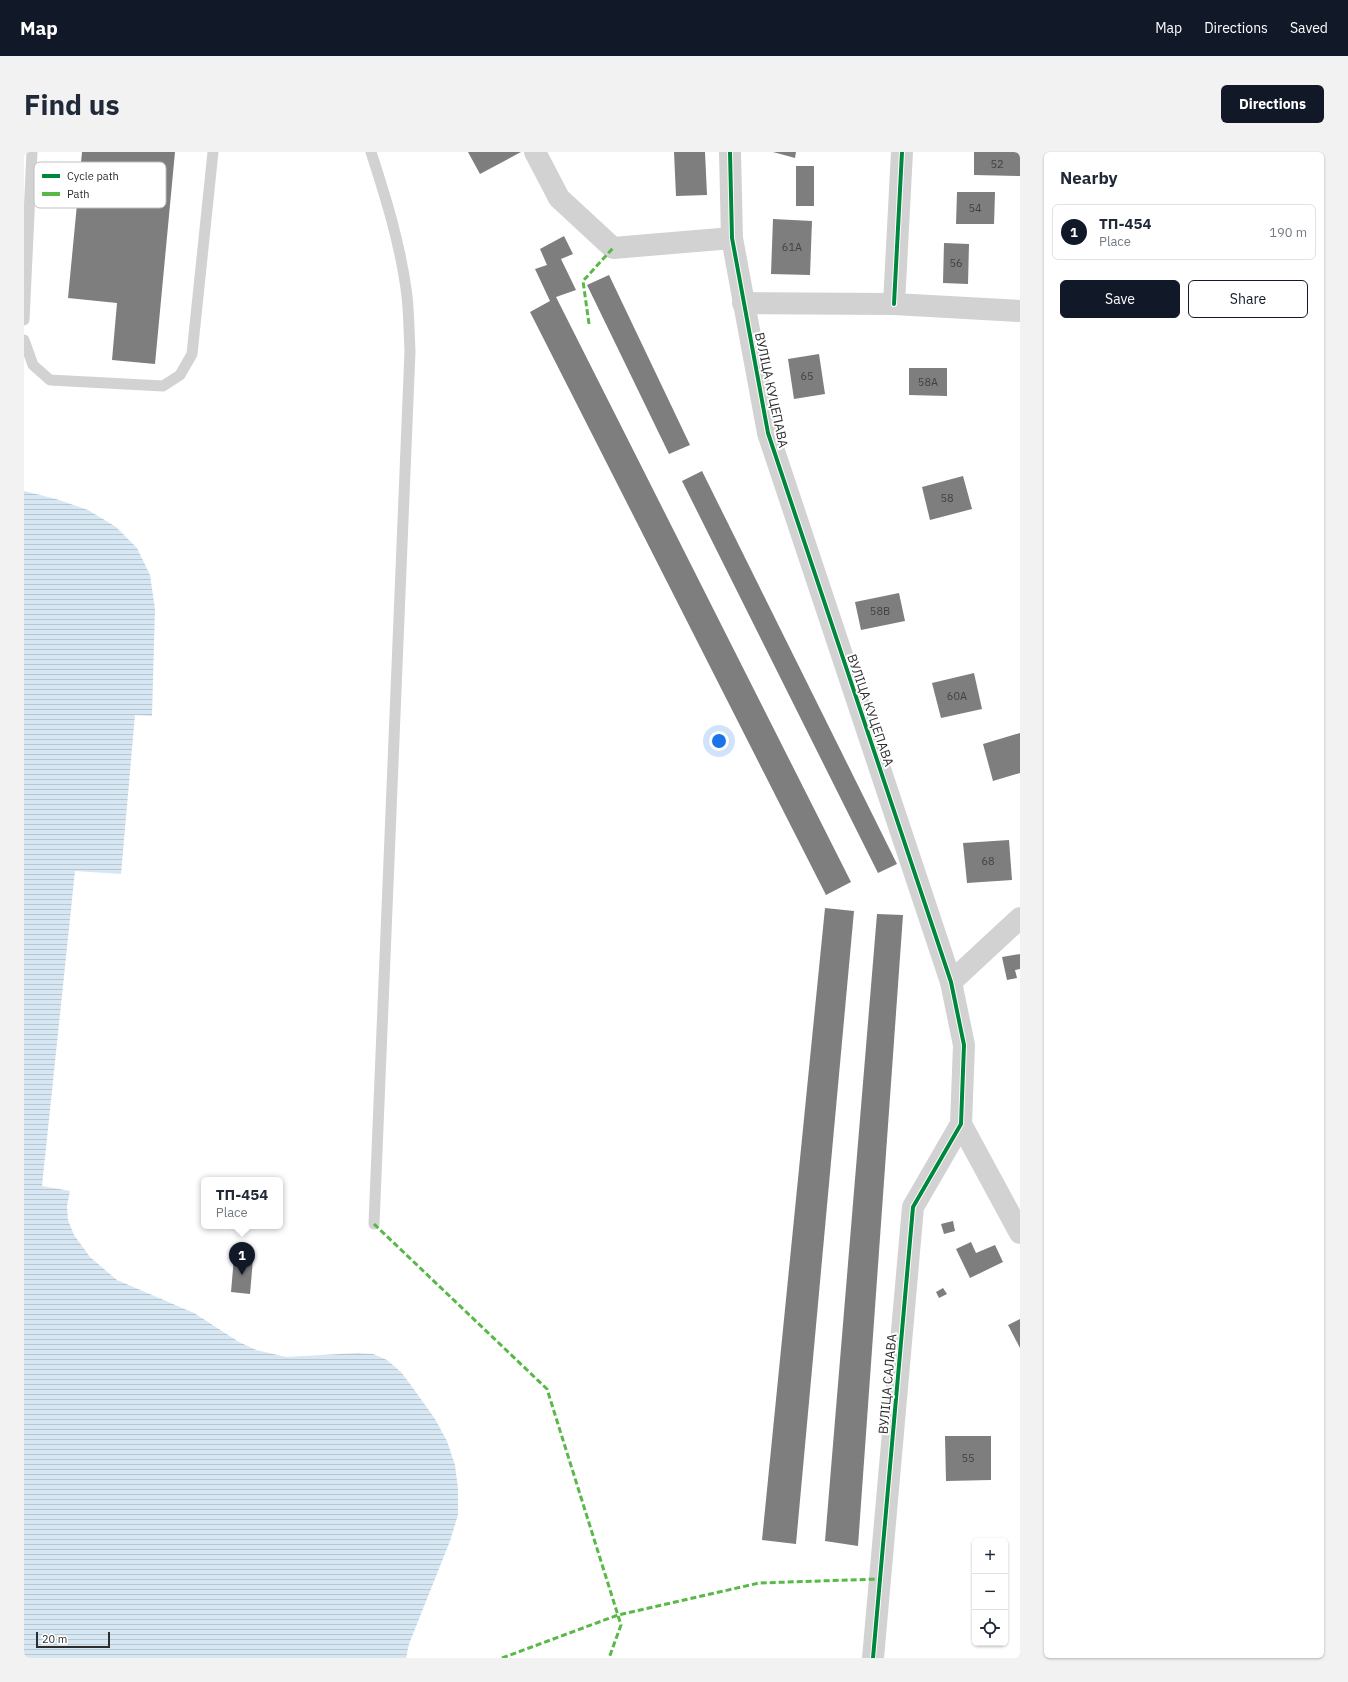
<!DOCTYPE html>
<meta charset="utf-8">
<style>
:root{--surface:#fff;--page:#f2f2f3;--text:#1f2937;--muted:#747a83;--line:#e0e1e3;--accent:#111827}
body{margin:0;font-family:"IBM Plex Sans",sans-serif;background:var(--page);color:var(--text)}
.controls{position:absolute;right:12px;bottom:12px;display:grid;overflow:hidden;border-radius:6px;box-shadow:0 1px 3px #0004}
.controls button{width:36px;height:36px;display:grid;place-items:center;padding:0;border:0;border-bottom:1px solid var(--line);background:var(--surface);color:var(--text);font:20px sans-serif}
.scale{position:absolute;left:12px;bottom:10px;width:74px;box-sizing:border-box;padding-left:4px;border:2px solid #2d2d2d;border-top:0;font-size:11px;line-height:14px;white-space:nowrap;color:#2d2d2d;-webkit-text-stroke:3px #fff;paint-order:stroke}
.you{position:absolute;left:695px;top:589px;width:14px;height:14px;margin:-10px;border:3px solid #fff;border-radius:50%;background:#1a73e8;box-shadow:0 0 0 6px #1a73e833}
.badge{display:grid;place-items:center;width:26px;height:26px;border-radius:50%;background:var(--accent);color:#fff;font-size:13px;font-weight:700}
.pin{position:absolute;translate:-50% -33px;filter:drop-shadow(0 1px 2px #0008)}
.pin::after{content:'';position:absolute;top:21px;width:14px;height:12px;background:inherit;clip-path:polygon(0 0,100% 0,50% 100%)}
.popup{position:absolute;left:177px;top:1025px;width:82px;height:52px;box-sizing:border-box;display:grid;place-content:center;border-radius:6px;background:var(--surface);filter:drop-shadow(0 1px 3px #0005);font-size:13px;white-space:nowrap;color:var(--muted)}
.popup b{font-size:15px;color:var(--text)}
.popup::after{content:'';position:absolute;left:50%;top:100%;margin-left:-8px;border:8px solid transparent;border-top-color:var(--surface)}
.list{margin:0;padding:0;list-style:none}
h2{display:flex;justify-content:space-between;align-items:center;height:52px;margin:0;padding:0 16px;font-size:17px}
h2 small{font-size:13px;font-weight:400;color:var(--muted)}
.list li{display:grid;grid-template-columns:26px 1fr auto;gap:12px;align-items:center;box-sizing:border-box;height:56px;margin:0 8px 8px;padding:0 8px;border:1px solid var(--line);border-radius:6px}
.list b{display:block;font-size:15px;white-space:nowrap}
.list p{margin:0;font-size:13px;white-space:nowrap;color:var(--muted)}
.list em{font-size:13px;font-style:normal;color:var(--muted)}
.actions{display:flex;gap:8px;padding:12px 16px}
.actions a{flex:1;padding:9px 0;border:1px solid var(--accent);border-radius:6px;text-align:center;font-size:14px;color:var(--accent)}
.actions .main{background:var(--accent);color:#fff}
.icon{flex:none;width:22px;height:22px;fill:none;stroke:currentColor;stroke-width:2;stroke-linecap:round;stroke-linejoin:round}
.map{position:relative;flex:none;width:996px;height:1506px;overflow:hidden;border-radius:6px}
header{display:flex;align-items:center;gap:24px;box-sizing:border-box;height:56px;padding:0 20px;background:var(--accent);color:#fff}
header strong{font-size:19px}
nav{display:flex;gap:22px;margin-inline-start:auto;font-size:14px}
.intro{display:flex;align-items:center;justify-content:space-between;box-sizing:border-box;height:96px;padding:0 24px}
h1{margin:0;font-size:28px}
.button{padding:10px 18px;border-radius:6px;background:var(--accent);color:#fff;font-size:14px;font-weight:700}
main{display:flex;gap:24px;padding:0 24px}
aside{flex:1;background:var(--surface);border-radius:6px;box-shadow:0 1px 3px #0004}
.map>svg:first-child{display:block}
.water{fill:url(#water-rules)}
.building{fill:#7e7e7e}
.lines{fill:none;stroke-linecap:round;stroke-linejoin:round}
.lane{stroke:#d2d2d2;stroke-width:11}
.street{stroke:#d2d2d2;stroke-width:22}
.quiet{stroke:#58b947;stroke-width:3;stroke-dasharray:6 3;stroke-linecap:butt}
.cycleway-casing{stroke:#fff;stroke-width:6}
.cycleway{stroke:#00873e;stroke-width:4}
.labels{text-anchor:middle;stroke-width:4;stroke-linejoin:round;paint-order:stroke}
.number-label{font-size:11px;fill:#414141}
.street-label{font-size:13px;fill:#2d2d2d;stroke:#fff}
.key{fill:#fff;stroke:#c0c0c0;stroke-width:1}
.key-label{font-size:11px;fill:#2d2d2d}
</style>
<header>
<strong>Map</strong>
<nav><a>Map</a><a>Directions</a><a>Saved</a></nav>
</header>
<div class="intro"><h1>Find us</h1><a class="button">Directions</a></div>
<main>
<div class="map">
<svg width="996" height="1506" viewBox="0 0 996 1506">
<defs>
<pattern id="water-rules" width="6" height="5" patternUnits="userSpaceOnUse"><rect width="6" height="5" fill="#d6e6f2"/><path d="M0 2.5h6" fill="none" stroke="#b8c6d0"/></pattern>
</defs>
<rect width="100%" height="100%" fill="#fff"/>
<path class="water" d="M0 339 32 347 64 358 92 375 113 396 126 423 131 457 128 564 111 563 97 722 51 719 18 1034 46 1039 43 1054 44 1068 50 1083 66 1105 93 1128 170 1161 215 1190 232 1198 262 1205 334 1201 349 1202 363 1208 377 1220 389 1236 411 1267 423 1289 431 1313 434 1337V1363L426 1389 385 1492 382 1506H0Z"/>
<g class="building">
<path d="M58 0H151L131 212 88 208 93 151 44 146Z"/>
<path d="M444 0H497L456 22Z"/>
<path d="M650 0H681L683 43 652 44Z"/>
<path d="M749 0H772L771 6Z"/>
<path d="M950 0H996V24L950 23Z"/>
<rect x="772" y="14" width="18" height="40"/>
<path d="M933 40H971L970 72H932Z"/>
<path d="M749 67 788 69 786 123 747 122Z"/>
<path d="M540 84 549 102 537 107 552 138 532 145 827 730 802 743 506 160 526 149 511 117 523 113 516 97Z"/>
<path d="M920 91 945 92 944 132 919 131Z"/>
<path d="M585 123 666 293 645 302 563 133Z"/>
<path d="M795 202 801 242 770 247 764 207Z"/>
<path d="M885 216H923V244L885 243Z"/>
<path d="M678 319 873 712 854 721 658 329Z"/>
<path d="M939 324 948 357 906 368 898 335Z"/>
<path d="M875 441 881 469 837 478 831 450Z"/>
<path d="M950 521 958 557 917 566 908 531Z"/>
<path d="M996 581V621L969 629 959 592Z"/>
<path d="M985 688 988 728 943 731 939 691Z"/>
<path d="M801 756 830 759 772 1392 738 1388Z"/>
<path d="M853 762 879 763 834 1394 801 1389Z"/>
<path d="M996 802V817L991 818 993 826 983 828 978 805Z"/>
<path d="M929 1069 931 1079 920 1082 917 1072Z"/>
<path d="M947 1090 952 1101 971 1093 979 1110 946 1126 932 1097Z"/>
<path d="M210 1105 229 1107 226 1142 207 1140Z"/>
<path d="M919 1136 923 1142 915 1146 912 1140Z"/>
<path d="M996 1167V1196L984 1173Z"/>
<path d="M921 1284H967V1328L922 1329Z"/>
</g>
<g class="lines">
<g class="lane">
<path d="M347 0C362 46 377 95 383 144 385 162 385 181 386 199L350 1072"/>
<path d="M0 168 8 0"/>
<path d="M0 188 9 213 26 228 139 234 156 223 168 202 189 0"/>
</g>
<g class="street">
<path d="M511 0 535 46 589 96 708 86"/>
<path d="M706 0 708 86 744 281 927 830 940 893 937 972 889 1055 849 1506"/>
<path d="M719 151 870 152 996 159"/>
<path d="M870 152 878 0"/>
<path d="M927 830 996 766"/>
<path d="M937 972 996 1081"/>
</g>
<g class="quiet">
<path d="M565 172 559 129 589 96"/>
<path d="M350 1072 523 1237 597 1473 585 1506"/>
<path d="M478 1506 594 1463 735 1431 855 1427"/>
</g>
<defs>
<g id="cycleway">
<path d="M706 0 708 86 744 281 927 830 940 893 937 972 889 1055 849 1506"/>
<path d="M870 152 878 0"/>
</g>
</defs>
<use href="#cycleway" class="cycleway-casing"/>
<use href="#cycleway" class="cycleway"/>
</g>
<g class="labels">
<g class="number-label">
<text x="973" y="16">52</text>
<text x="951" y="60">54</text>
<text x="768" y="99">61А</text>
<text x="932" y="115">56</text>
<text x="783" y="228">65</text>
<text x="904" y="234">58А</text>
<text x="923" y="350">58</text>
<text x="856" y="463">58В</text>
<text x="933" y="548">60А</text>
<text x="964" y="713">68</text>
<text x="944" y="1310">55</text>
</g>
<g class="street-label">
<text transform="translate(748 238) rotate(78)" y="5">ВУЛІЦА КУЦЕПАВА</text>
<text transform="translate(847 558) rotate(71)" y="5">ВУЛІЦА КУЦЕПАВА</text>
<text transform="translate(863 1232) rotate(-85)" y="5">ВУЛІЦА САЛАВА</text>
</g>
</g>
<rect x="10" y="10" width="132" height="46" rx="6" class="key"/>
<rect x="18" y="22" width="18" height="4" fill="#00873e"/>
<rect x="18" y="40" width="18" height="4" fill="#58b947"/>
<g class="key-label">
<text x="43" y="28">Cycle path</text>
<text x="43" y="46">Path</text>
</g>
</svg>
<div class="controls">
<button>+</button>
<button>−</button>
<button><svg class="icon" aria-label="locate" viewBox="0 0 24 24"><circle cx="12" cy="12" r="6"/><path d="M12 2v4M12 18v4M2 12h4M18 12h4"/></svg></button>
</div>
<div class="scale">20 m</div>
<div class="you"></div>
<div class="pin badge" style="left:218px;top:1123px">1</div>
<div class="popup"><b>ТП-454</b>Place</div>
</div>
<aside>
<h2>Nearby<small></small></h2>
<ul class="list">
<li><span class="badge">1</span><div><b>ТП-454</b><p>Place</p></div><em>190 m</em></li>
</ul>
<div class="actions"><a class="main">Save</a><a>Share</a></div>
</aside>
</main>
